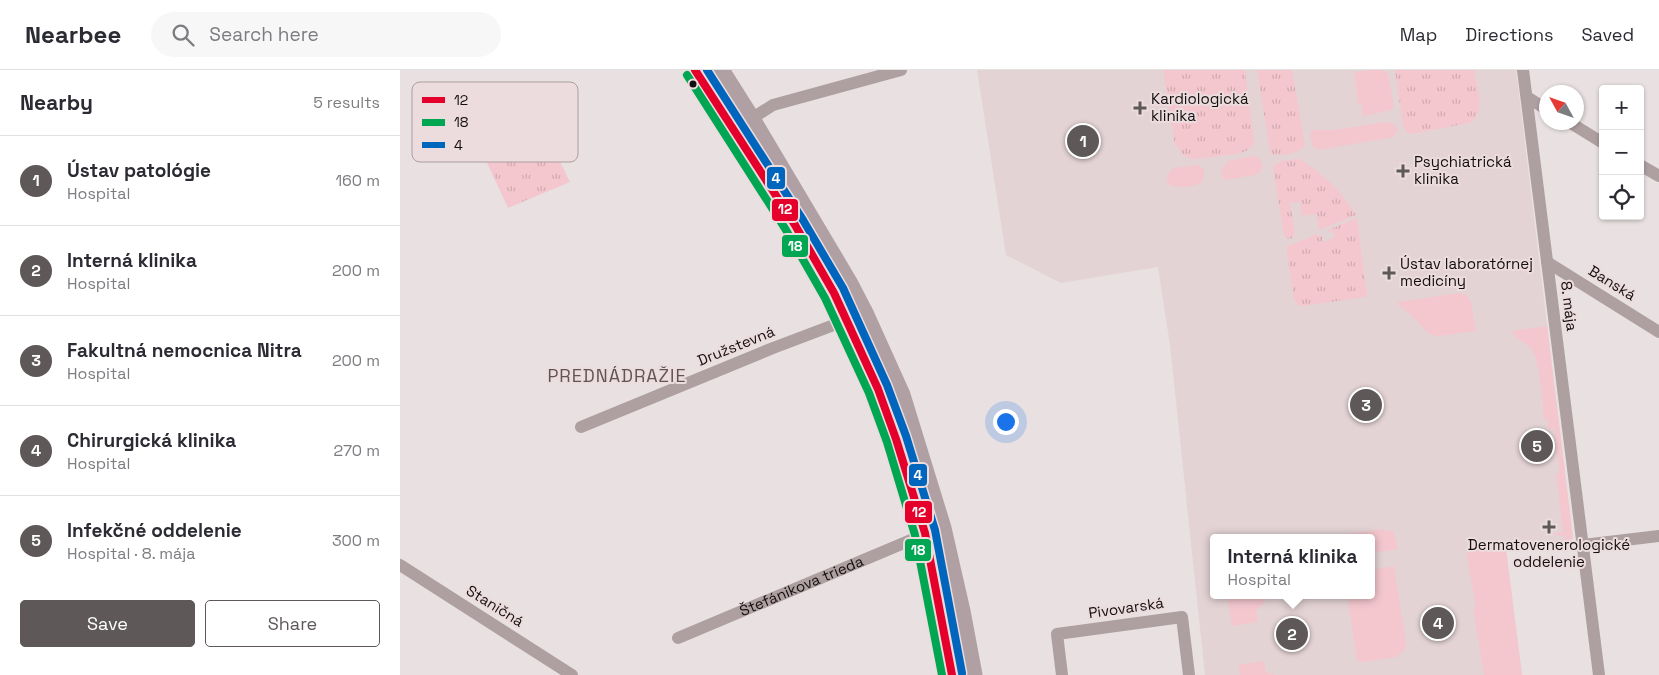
<!DOCTYPE html>
<meta charset="utf-8">
<style>
:root{--surface:#fff;--page:#f7f7f7;--text:#2b2b33;--muted:#7c7c81;--line:#e1e1e2;--accent:#5e5858}
body{margin:0;font-family:"Space Grotesk",sans-serif;background:var(--page);color:var(--text)}
.controls{position:absolute;right:15px;top:15px;display:grid;overflow:hidden;border-radius:5px;box-shadow:0 1px 4px #0004}
.controls button{width:45px;height:45px;display:grid;place-items:center;padding:0;border:0;border-bottom:1px solid var(--line);background:var(--surface);color:var(--text);font:25px sans-serif}
.compass{position:absolute;left:1139px;top:15px;width:45px;height:45px;border-radius:50%;background:var(--surface);box-shadow:0 1px 4px #0004;rotate:310deg}
.you{position:absolute;left:605px;top:351px;width:18px;height:18px;margin:-12px;border:4px solid #fff;border-radius:50%;background:#1a73e8;box-shadow:0 0 0 8px #1a73e833}
.badge{display:grid;place-items:center;width:32px;height:32px;border-radius:50%;background:var(--accent);color:#fff;font-size:16px;font-weight:700}
.pin{position:absolute;translate:-50% -50%;border:2px solid #fff;box-shadow:0 1px 5px #0006}
.popup{position:absolute;left:810px;top:464px;width:165px;height:65px;box-sizing:border-box;display:grid;place-content:center;border-radius:5px;background:var(--surface);filter:drop-shadow(0 1px 4px #0005);font-size:16px;white-space:nowrap;color:var(--muted)}
.popup b{font-size:19px;color:var(--text)}
.popup::after{content:'';position:absolute;left:50%;top:100%;margin-left:-10px;border:10px solid transparent;border-top-color:var(--surface)}
.list{margin:0;padding:0;list-style:none}
h2{display:flex;justify-content:space-between;align-items:center;height:65px;margin:0;padding:0 20px;font-size:21px}
h2 small{font-size:16px;font-weight:400;color:var(--muted)}
.list li{display:grid;grid-template-columns:32px 1fr auto;gap:15px;align-items:center;box-sizing:border-box;height:90px;padding:0 20px;border-top:1px solid var(--line)}
.list b{display:block;font-size:19px;white-space:nowrap}
.list p{margin:0;font-size:16px;white-space:nowrap;color:var(--muted)}
.list em{font-size:16px;font-style:normal;color:var(--muted)}
.actions{display:flex;gap:10px;padding:15px 20px}
.actions a{flex:1;padding:11px 0;border:1px solid var(--accent);border-radius:5px;text-align:center;font-size:18px;color:var(--accent)}
.actions .main{background:var(--accent);color:#fff}
.icon{flex:none;width:28px;height:28px;fill:none;stroke:currentColor;stroke-width:2;stroke-linecap:round;stroke-linejoin:round}
.map{position:relative;flex:none;width:1259px;height:605px;overflow:hidden}
header{display:flex;align-items:center;gap:30px;box-sizing:border-box;height:70px;padding:0 25px;background:var(--surface);border-bottom:1px solid var(--line)}
header strong{font-size:24px}
nav{display:flex;gap:28px;margin-inline-start:auto;font-size:18px}
.search{width:350px;height:45px;background:var(--page);display:flex;align-items:center;gap:12px;box-sizing:border-box;padding:0 18px;border-radius:28px;color:var(--muted);font-size:19px}
main{display:flex}
aside{flex:1;background:var(--surface)}
.map>svg:first-child{display:block}
.built{fill:#e4d3d5;fill-rule:evenodd}
.grass{fill:#f4c7ce}
.park{fill:url(#park-tufts)}
.lines{fill:none;stroke-linecap:round;stroke-linejoin:round}
.minor{stroke:#ae9fa1;stroke-width:12}
.primary{stroke:#b1a0a3;stroke-width:19}
.bus-1-casing{stroke:#ecdcde;stroke-width:11}
.bus-2-casing{stroke:#ecdcde;stroke-width:11}
.bus-3-casing{stroke:#ecdcde;stroke-width:11}
.bus-1{stroke:#e4002b;stroke-width:8}
.bus-2{stroke:#00a651;stroke-width:8}
.bus-3{stroke:#0065bd;stroke-width:8}
.bus-dot{fill:#130e0f;stroke:#ecdcde;stroke-width:2}
.poi-dot{fill:#5e5858;stroke:#ecdcde;stroke-width:2}
.labels{text-anchor:middle;stroke-width:4;stroke-linejoin:round;paint-order:stroke}
.poi-label{font-size:15px;fill:#130e0f;stroke:#ecdcde;text-anchor:start}
.street-label{font-size:15px;fill:#130e0f;stroke:#ecdcde}
.quarter-label{font-size:18px;letter-spacing:1px;fill:#605355;stroke:#ecdcde}
.key{fill:#ecdcde;stroke:#ab9ea0;stroke-width:1}
.key-label{font-size:14px;fill:#130e0f}
.line-badge{stroke:#ecdcde;stroke-width:2}
.badge-label{font-size:14px;text-anchor:middle;font-weight:bold;fill:#fff}
</style>
<header>
<strong>Nearbee</strong>
<div class="search"><svg class="icon" aria-label="search" viewBox="0 0 24 24"><circle cx="10" cy="10" r="6"/><path d="M15 15l6 6"/></svg>Search here</div>
<nav><a>Map</a><a>Directions</a><a>Saved</a></nav>
</header>
<main>
<aside>
<h2>Nearby<small>5 results</small></h2>
<ul class="list">
<li><span class="badge">1</span><div><b>Ústav patológie</b><p>Hospital</p></div><em>160 m</em></li>
<li><span class="badge">2</span><div><b>Interná klinika</b><p>Hospital</p></div><em>200 m</em></li>
<li><span class="badge">3</span><div><b>Fakultná nemocnica Nitra</b><p>Hospital</p></div><em>200 m</em></li>
<li><span class="badge">4</span><div><b>Chirurgická klinika</b><p>Hospital</p></div><em>270 m</em></li>
<li><span class="badge">5</span><div><b>Infekčné oddelenie</b><p>Hospital · 8. mája</p></div><em>300 m</em></li>
</ul>
<div class="actions"><a class="main">Save</a><a>Share</a></div>
</aside>
<div class="map">
<svg width="1259" height="605" viewBox="0 0 1259 605">
<defs>
<pattern id="park-tufts" width="24" height="20" patternUnits="userSpaceOnUse" patternTransform="scale(1.25)"><rect width="24" height="20" fill="#f4c7ce"/><path d="M3 7l-1-3M5 7V3M7 7l1-3M15 17l-1-3M17 17v-4M19 17l1-3" fill="none" stroke="#d0aab0"/></pattern>
</defs>
<rect width="100%" height="100%" fill="#e8e0e1"/>
<path class="built" d="M577 0H1116L1173 468 1167 472 1106 479 1122 605H805L770 275 758 197 661 213 606 185ZM813 468H971V525H813Z"/>
<g class="grass">
<path d="M968 0H983L988 3 994 35 991 40 963 46 961 34H958L954 2Z"/>
<path d="M987 52 994 54 998 59 994 67 919 80C911 77 911 71 910 63L914 60H933Z"/>
<path d="M852 86 859 87 863 96 861 101 855 105 825 110 822 107 821 102 828 91Z"/>
<path d="M797 95 803 98C804 101 805 106 803 110 799 118 774 119 768 114L767 106 773 98Z"/>
<path d="M1059 223 1066 225 1071 232 1076 261 1038 266 1029 264 1012 246 998 234V232Z"/>
<path d="M1147 256 1173 468 1167 472 1106 479 1122 605H1084L1073 539 1076 538 1066 482 1126 471 1136 474 1165 470 1164 465 1156 466 1155 463 1163 462 1156 404 1160 403 1154 358 1148 359 1147 349H1144C1142 334 1141 290 1131 279 1125 272 1116 270 1111 261Z"/>
<path d="M984 459V462L993 460 998 479 971 483V468H934L936 465Z"/>
<path d="M994 496 1006 572 1005 580 996 587 964 592 957 591 947 525H971V500Z"/>
<path d="M827 525H865V532L856 541 858 552 832 556Z"/>
<path d="M864 591 866 602 875 605H840L838 595Z"/>
</g>
<g class="park">
<path d="M763 0H845L854 71 856 72C852 76 849 80 844 82 836 84 802 89 793 89 784 88 777 79 774 71Z"/>
<path d="M857 0H892L905 74C901 84 883 85 872 85L870 82Z"/>
<path d="M995 0H1074C1076 16 1088 44 1069 53L1012 64 1006 62 1003 56Z"/>
<path d="M130 30 170 112 108 138 72 60Z"/>
<path d="M900 89C923 104 942 121 956 145L919 160 916 144 902 146 900 132 890 133 895 162 892 168 889 169 884 166 873 98C877 89 891 90 900 89Z"/>
<path d="M957 148 967 225 965 227 903 236 898 235 894 230 886 177 917 164 922 167V172L928 171 934 167 935 164 932 161 928 162V160Z"/>
</g>
<g class="lines">
<g class="minor">
<path d="M1123 0 1199 605"/>
<path d="M1127 27 1146 39"/>
<path d="M351 49 373 35 501 0"/>
<path d="M1169 52 1203 73"/>
<path d="M1240 95 1259 106"/>
<path d="M1147 192 1259 262"/>
<path d="M181 357 373 278 447 250"/>
<path d="M1183 475 1259 466"/>
<path d="M0 495 172 605"/>
<path id="s1" d="M278 568 530 462"/>
<path d="M662 605 657 564 782 547 789 605"/>
</g>
<g class="primary">
<path d="M295 0 395 155 434 223 478 319 496 369 525 463 541 543 552 605"/>
<path d="M320 0 351 49 449 214 464 243 501 325 542 458 561 541 573 605"/>
</g>
<defs>
<path id="bus-1" d="M295 0 395 155 434 223 478 319 496 369 525 463 552 605"/>
<path id="bus-2" d="M287 5 386 160 425 228 469 323 487 372 515 465 542 605"/>
<path id="bus-3" d="M307 0 403 150 443 218 487 315 506 366 535 460 562 603"/>
</defs>
<use href="#bus-1" class="bus-1-casing"/>
<use href="#bus-2" class="bus-2-casing"/>
<use href="#bus-3" class="bus-3-casing"/>
<use href="#bus-1" class="bus-1"/>
<use href="#bus-2" class="bus-2"/>
<use href="#bus-3" class="bus-3"/>
</g>
<circle class="bus-dot" cx="293" cy="14" r="4.5"/>
<g class="poi-dot">
<path d="M737.5 30.5h5v5h5v5h-5v5h-5v-5h-5v-5h5z"/>
<path d="M1000.5 93.5h5v5h5v5h-5v5h-5v-5h-5v-5h5z"/>
<path d="M986.5 195.5h5v5h5v5h-5v5h-5v-5h-5v-5h5z"/>
<path d="M1146.5 449.5h5v5h5v5h-5v5h-5v-5h-5v-5h5z"/>
</g>
<g class="labels">
<g class="poi-label">
<text x="751" y="34">Kardiologická<tspan x="751" dy="17">klinika</tspan></text>
<text x="1014" y="97">Psychiatrická<tspan x="1014" dy="17">klinika</tspan></text>
<text x="1000" y="199">Ústav laboratórnej<tspan x="1000" dy="17">medicíny</tspan></text>
<text x="1149" y="480" text-anchor="middle">Dermatovenerologické<tspan x="1149" dy="17">oddelenie</tspan></text>
</g>
<g class="street-label">
<text transform="translate(1212 213) rotate(32)" y="5">Banská</text>
<text transform="translate(1169 236) rotate(83)" y="5">8. mája</text>
<text transform="translate(336 276) rotate(-22)" y="5">Družstevná</text>
<text dy="5" stroke="none"><textPath href="#s1" startOffset="134">Štefánikova trieda</textPath></text>
<text transform="translate(95 536) rotate(32)" y="5">Staničná</text>
<text transform="translate(726 538) rotate(-8)" y="5">Pivovarská</text>
</g>
<g class="quarter-label">
<text x="217" y="312">PREDNÁDRAŽIE</text>
</g>
</g>
<rect x="12" y="12" width="166" height="80" rx="8" class="key"/>
<rect x="22" y="27" width="23" height="6" fill="#e4002b"/>
<rect x="22" y="49" width="23" height="7" fill="#00a651"/>
<rect x="22" y="72" width="23" height="6" fill="#0065bd"/>
<g class="key-label">
<text x="54" y="35">12</text>
<text x="54" y="57">18</text>
<text x="54" y="80">4</text>
</g>
<g class="line-badge">
<rect x="366" y="96" width="20" height="24" rx="5" fill="#0065bd"/>
<rect x="371" y="128" width="28" height="24" rx="5" fill="#e4002b"/>
<rect x="381" y="164" width="28" height="24" rx="5" fill="#00a651"/>
<rect x="508" y="393" width="20" height="24" rx="5" fill="#0065bd"/>
<rect x="504" y="430" width="29" height="24" rx="5" fill="#e4002b"/>
<rect x="504" y="468" width="28" height="24" rx="5" fill="#00a651"/>
</g>
<g class="badge-label">
<text x="376" y="113">4</text>
<text x="385" y="144">12</text>
<text x="395" y="181">18</text>
<text x="518" y="410">4</text>
<text x="519" y="447">12</text>
<text x="518" y="485">18</text>
</g>
</svg>
<div class="controls">
<button>+</button>
<button>−</button>
<button><svg class="icon" aria-label="locate" viewBox="0 0 24 24"><circle cx="12" cy="12" r="6"/><path d="M12 2v4M12 18v4M2 12h4M18 12h4"/></svg></button>
</div>
<svg class="compass" viewBox="-18 -18 36 36"><path d="M0-13l5 13h-10z" fill="#e53935"/><path d="M0 13l5-13h-10z" fill="#7c7c81"/></svg>
<div class="you"></div>
<div class="pin badge" style="left:683px;top:71px">1</div>
<div class="pin badge" style="left:892px;top:564px">2</div>
<div class="popup"><b>Interná klinika</b>Hospital</div>
<div class="pin badge" style="left:966px;top:335px">3</div>
<div class="pin badge" style="left:1038px;top:553px">4</div>
<div class="pin badge" style="left:1137px;top:376px">5</div>
</div>
</main>
